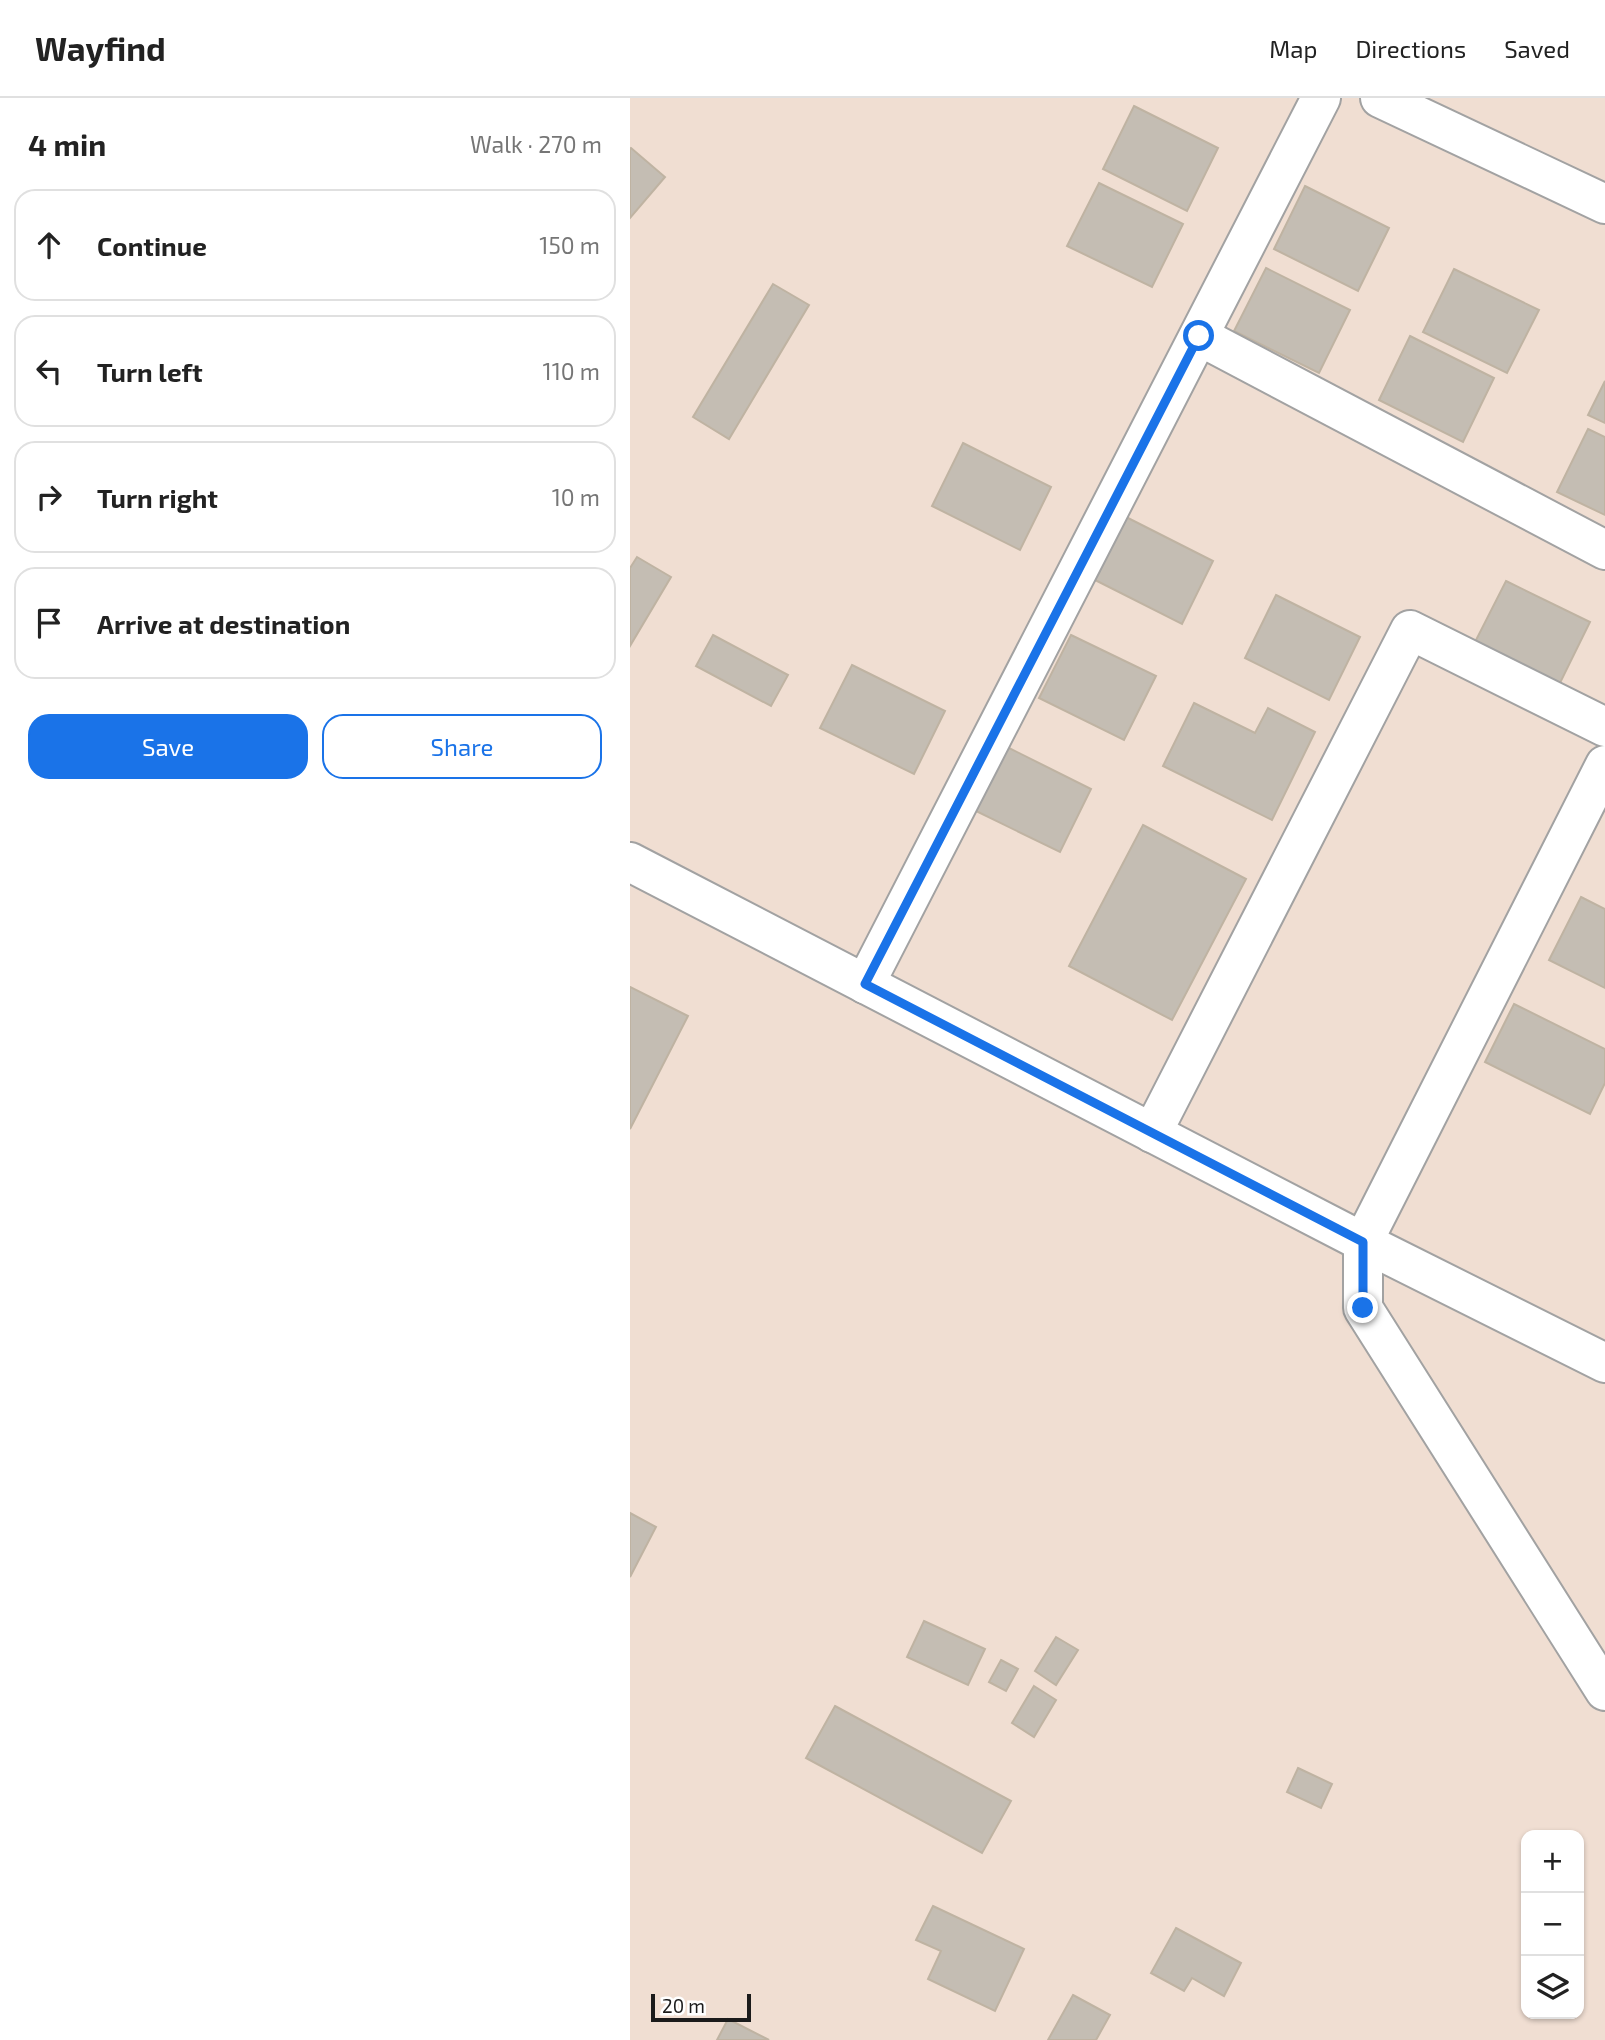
<!DOCTYPE html>
<meta charset="utf-8">
<style>
:root{--surface:#fff;--page:#f2f2f2;--text:#222;--muted:#767676;--line:#e0e0e0;--accent:#1a73e8}
body{margin:0;font-family:"Exo 2",sans-serif;background:var(--page);color:var(--text)}
.controls{position:absolute;right:21px;bottom:21px;display:grid;overflow:hidden;border-radius:14px;box-shadow:0 2px 5px #0004}
.controls button{width:63px;height:63px;display:grid;place-items:center;padding:0;border:0;border-bottom:2px solid var(--line);background:var(--surface);color:var(--text);font:35px sans-serif}
.scale{position:absolute;left:21px;bottom:18px;width:100px;box-sizing:border-box;padding-left:7px;border:4px solid #1b1b1b;border-top:0;font-size:19px;line-height:24px;white-space:nowrap;color:#1b1b1b;-webkit-text-stroke:5px #fff;paint-order:stroke}
.stop{position:absolute;width:21px;height:21px;margin:-16px;border:5px solid #1a73e8;border-radius:50%;background:#fff}
.stop.end{background:#1a73e8;border-color:#fff;box-shadow:0 2px 7px #0008}
.list{margin:0;padding:0;list-style:none}
h2{display:flex;justify-content:space-between;align-items:center;height:91px;margin:0;padding:0 28px;font-size:30px}
h2 small{font-size:23px;font-weight:400;color:var(--muted)}
.list li{display:grid;grid-template-columns:46px 1fr auto;gap:21px;align-items:center;box-sizing:border-box;height:112px;margin:0 14px 14px;padding:0 14px;border:2px solid var(--line);border-radius:21px}
.list b{display:block;font-size:26px;white-space:nowrap}
.list em{font-size:23px;font-style:normal;color:var(--muted)}
.actions{display:flex;gap:14px;padding:21px 28px}
.actions a{flex:1;padding:16px 0;border:2px solid var(--accent);border-radius:21px;text-align:center;font-size:24px;color:var(--accent)}
.actions .main{background:var(--accent);color:#fff}
.icon{flex:none;width:38px;height:38px;fill:none;stroke:currentColor;stroke-width:2;stroke-linecap:round;stroke-linejoin:round}
.map{position:relative;flex:none;width:975px;height:1942px;overflow:hidden}
header{display:flex;align-items:center;gap:42px;box-sizing:border-box;height:98px;padding:0 35px;background:var(--surface);border-bottom:2px solid var(--line)}
header strong{font-size:33px}
nav{display:flex;gap:38px;margin-inline-start:auto;font-size:24px}
main{display:flex}
aside{flex:1;background:var(--surface)}
.map>svg:first-child{display:block}
.military{fill:#f0ded2;fill-rule:evenodd}
.building{fill:#c4bdb3;stroke:#bfb3a2;stroke-width:2}
.lines{fill:none;stroke-linecap:round;stroke-linejoin:round}
.minor-casing{stroke:#a2a2a2;stroke-width:42}
.minor{stroke:#fff;stroke-width:38}
.route{stroke:#1a73e8;stroke-width:9}
</style>
<header>
<strong>Wayfind</strong>
<nav><a>Map</a><a>Directions</a><a>Saved</a></nav>
</header>
<main>
<aside>
<h2>4 min<small>Walk · 270 m</small></h2>
<ul class="list">
<li><svg class="icon" aria-label="ahead" viewBox="0 0 24 24"><path d="M12 20V5M6 11l6-6 6 6"/></svg><div><b>Continue</b></div><em>150 m</em></li>
<li><svg class="icon" aria-label="left" viewBox="0 0 24 24"><path d="M17 20v-9H6M10 6l-5 5 5 5"/></svg><div><b>Turn left</b></div><em>110 m</em></li>
<li><svg class="icon" aria-label="right" viewBox="0 0 24 24"><path d="M7 20v-9h11M14 6l5 5-5 5"/></svg><div><b>Turn right</b></div><em>10 m</em></li>
<li><svg class="icon" aria-label="arrive" viewBox="0 0 24 24"><path d="M6 21V4h12l-3 4 3 4H6"/></svg><div><b>Arrive at destination</b></div></li>
</ul>
<div class="actions"><a class="main">Save</a><a>Share</a></div>
</aside>
<div class="map">
<svg width="975" height="1942" viewBox="0 0 975 1942">
<rect width="100%" height="100%" fill="#edeae0"/>
<path class="military" d="M0 0H975V1942H0ZM896 1737H949V1916H896Z"/>
<g class="building">
<path d="M504 8 588 50 557 113 473 71Z"/>
<path d="M1 50 35 79 0 120V51Z"/>
<path d="M469 85 553 126 522 189 437 148Z"/>
<path d="M675 88 759 130 728 193 644 151Z"/>
<path d="M636 170 720 212 689 275 604 233Z"/>
<path d="M824 171 909 212 877 275 793 234Z"/>
<path d="M143 186 179 207 99 341 63 319Z"/>
<path d="M780 238 864 280 833 344 749 302Z"/>
<path d="M975 283V325L958 317Z"/>
<path d="M958 331 975 339V417L927 394Z"/>
<path d="M333 345 421 389 390 452 302 408Z"/>
<path d="M496 419 583 463 552 526 465 482Z"/>
<path d="M7 459 41 479 0 548V470Z"/>
<path d="M876 483 960 524 929 587 844 546Z"/>
<path d="M646 497 730 539 699 602 615 560Z"/>
<path d="M83 537 158 577 141 608 66 568Z"/>
<path d="M441 537 526 578 494 642 409 600Z"/>
<path d="M222 567 315 613 284 676 190 630Z"/>
<path d="M564 605 625 635 638 610 685 634 642 722 533 668Z"/>
<path d="M377 649 461 691 430 754 346 713Z"/>
<path d="M513 727 616 781 542 922 439 868Z"/>
<path d="M951 799 975 811V890L919 862Z"/>
<path d="M0 889 58 918 0 1031Z"/>
<path d="M884 906 975 951V985L960 1016 855 964Z"/>
<path d="M0 1415 26 1429 0 1479Z"/>
<path d="M294 1523 355 1551 338 1587 277 1559Z"/>
<path d="M426 1539 448 1552 426 1587 405 1573Z"/>
<path d="M371 1562 388 1571 376 1593 359 1584Z"/>
<path d="M404 1588 426 1602 404 1639 382 1625Z"/>
<path d="M205 1608 381 1703 352 1755 176 1660Z"/>
<path d="M668 1670 702 1686 691 1710 657 1694Z"/>
<path d="M303 1808 394 1851 365 1913 298 1881 311 1853 286 1842Z"/>
<path d="M546 1830 611 1865 594 1898 562 1880 554 1893 521 1875Z"/>
<path d="M443 1897 480 1917 466 1942H418Z"/>
<path d="M98 1921 139 1942H87Z"/>
</g>
<g class="lines">
<defs>
<g id="minor">
<path d="M750 0 975 106"/>
<path d="M569 238 975 452"/>
<path d="M975 667 733 1144V1210L975 1593"/>
<path d="M0 764 733 1144 975 1265"/>
<path d="M235 886 691 0"/>
<path d="M522 1035 780 532 975 629"/>
</g>
</defs>
<use href="#minor" class="minor-casing"/>
<use href="#minor" class="minor"/>
</g>
<g class="lines">
<path class="route" d="M569 238 235 886 733 1144V1210"/>
</g>
</svg>
<div class="controls">
<button>+</button>
<button>−</button>
<button><svg class="icon" aria-label="layers" viewBox="0 0 24 24"><path d="M12 4l9 5-9 5-9-5zM3 14l9 5 9-5"/></svg></button>
</div>
<div class="scale">20 m</div>
<div class="stop" style="left:569px;top:238px"></div>
<div class="stop end" style="left:733px;top:1210px"></div>
</div>
</main>
